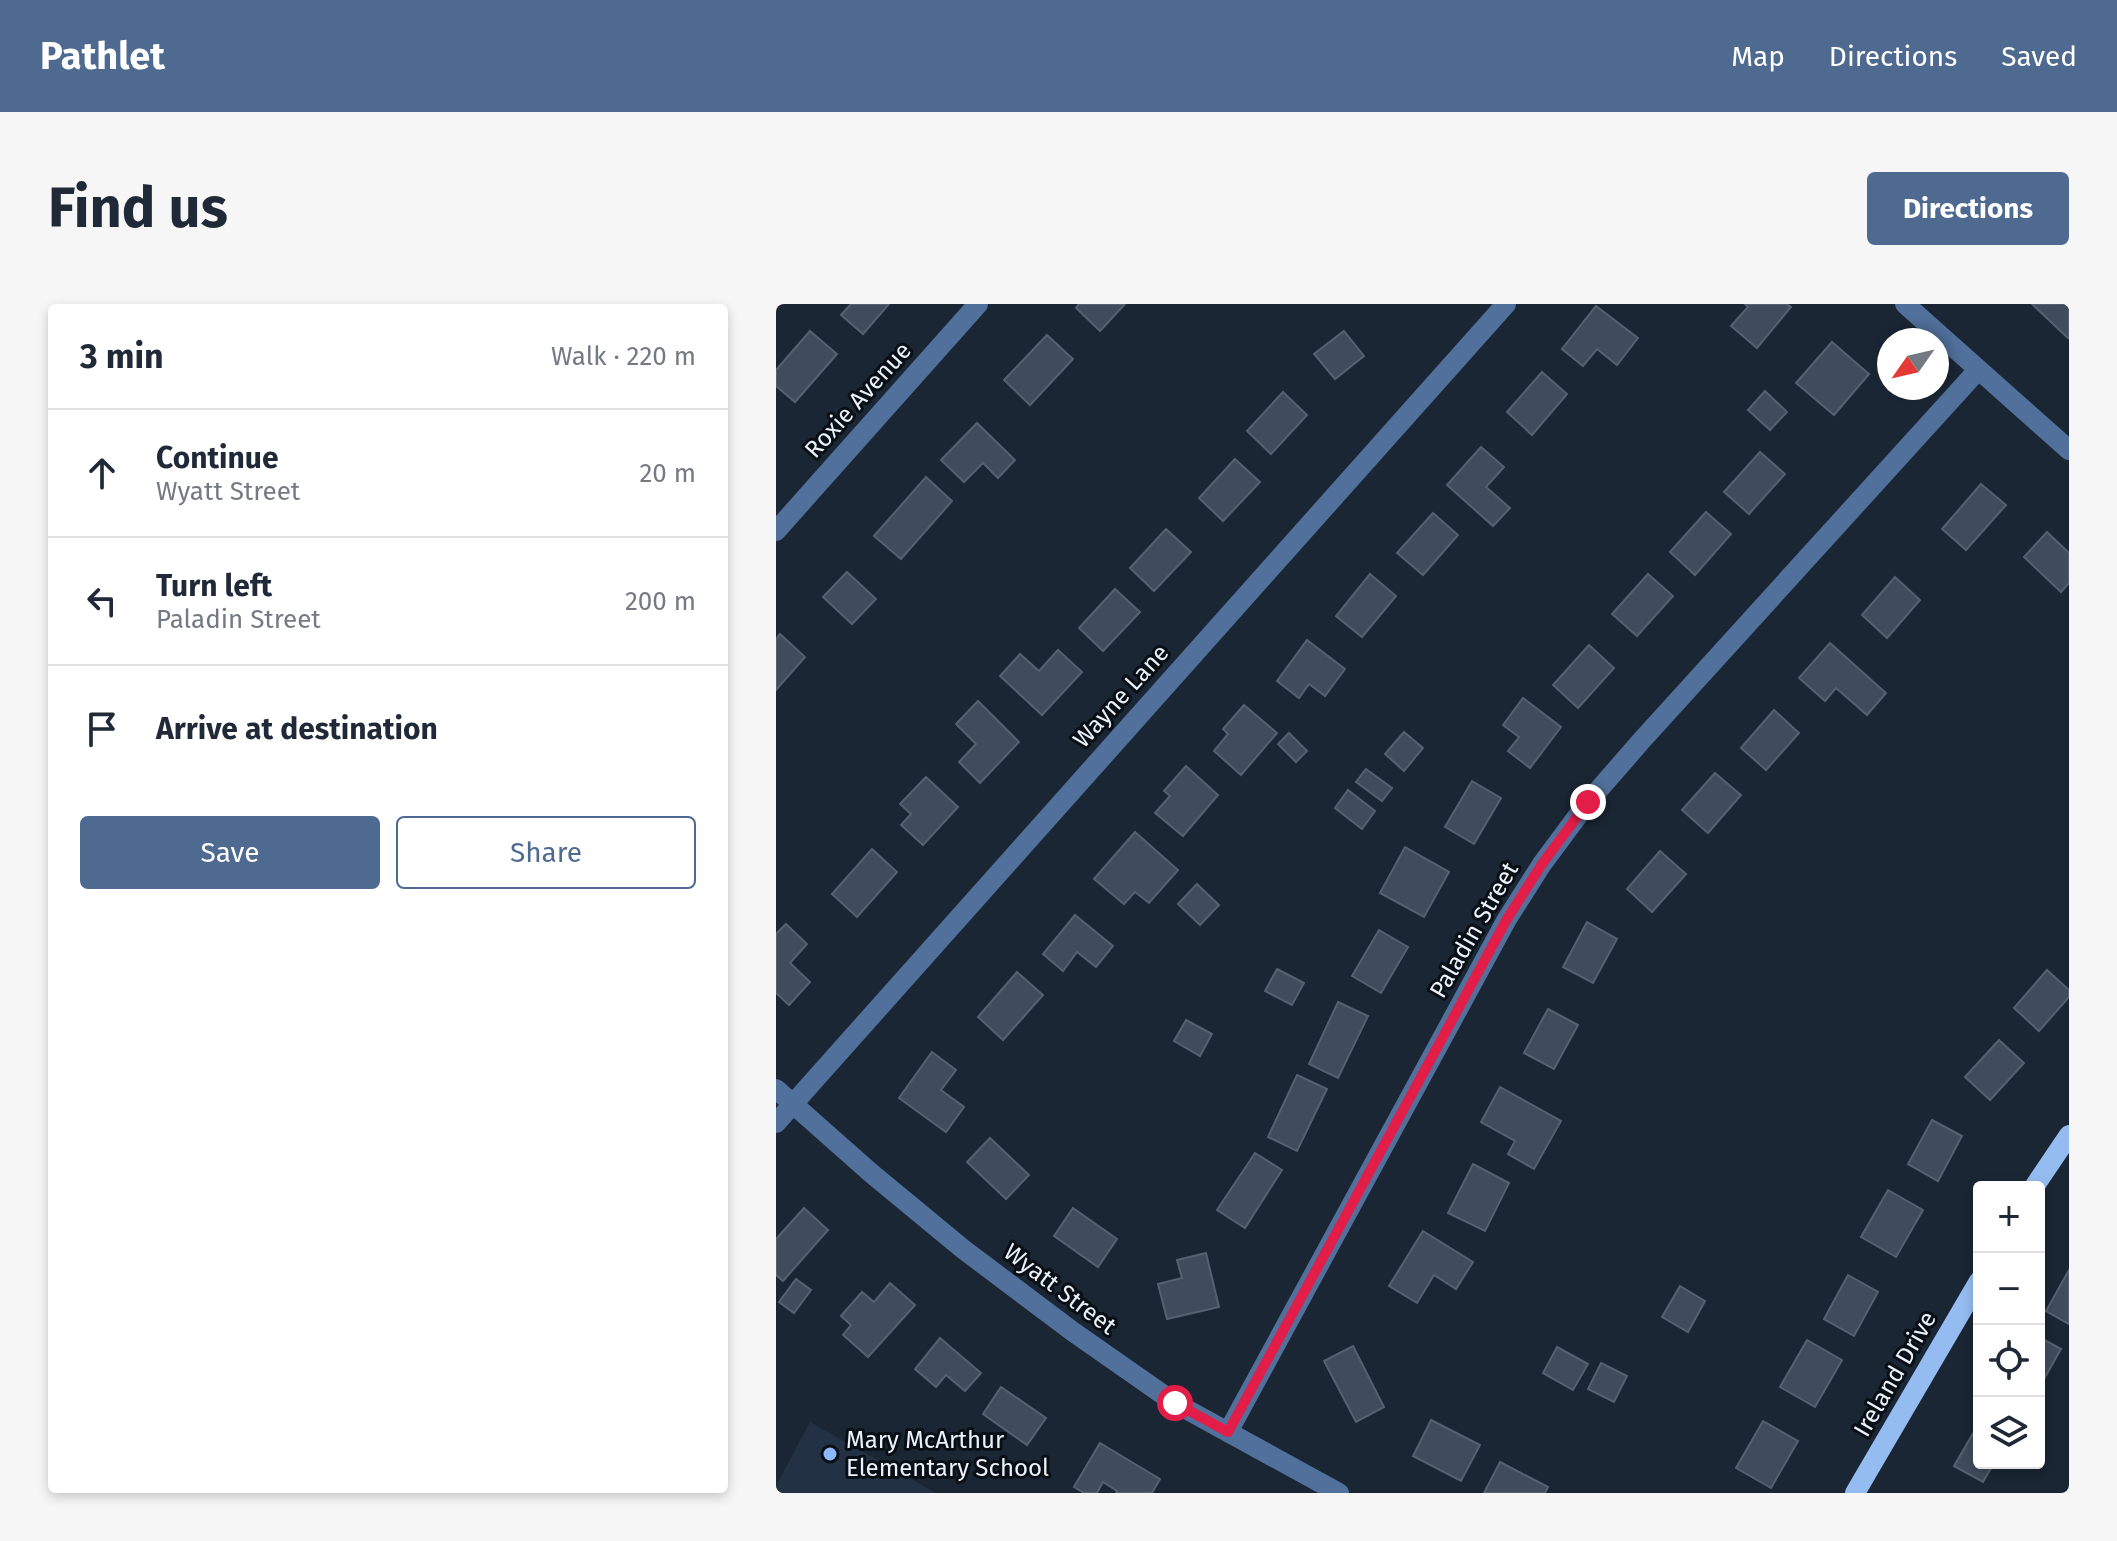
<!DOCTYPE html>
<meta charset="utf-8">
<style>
:root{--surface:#fff;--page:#f6f6f7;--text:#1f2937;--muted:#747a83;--line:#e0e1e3;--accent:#4f6a90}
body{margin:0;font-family:"Fira Sans",sans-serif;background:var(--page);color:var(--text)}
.controls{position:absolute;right:24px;bottom:24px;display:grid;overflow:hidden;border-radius:8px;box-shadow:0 4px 12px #0003}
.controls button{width:72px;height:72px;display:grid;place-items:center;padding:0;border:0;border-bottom:2px solid var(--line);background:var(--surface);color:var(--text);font:40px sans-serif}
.compass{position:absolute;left:1101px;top:24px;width:72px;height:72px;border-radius:50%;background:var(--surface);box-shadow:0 4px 12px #0003;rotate:236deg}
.stop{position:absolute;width:24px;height:24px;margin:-18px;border:6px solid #e11d48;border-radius:50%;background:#fff}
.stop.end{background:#e11d48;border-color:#fff;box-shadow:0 2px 8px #0008}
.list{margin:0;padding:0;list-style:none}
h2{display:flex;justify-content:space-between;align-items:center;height:104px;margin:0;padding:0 32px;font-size:34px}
h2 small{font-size:26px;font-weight:400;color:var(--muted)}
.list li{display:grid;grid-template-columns:52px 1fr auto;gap:24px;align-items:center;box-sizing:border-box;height:128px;padding:0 32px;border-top:2px solid var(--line)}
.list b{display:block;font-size:30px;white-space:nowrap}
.list p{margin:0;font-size:26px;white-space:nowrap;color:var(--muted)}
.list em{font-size:26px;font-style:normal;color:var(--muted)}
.actions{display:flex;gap:16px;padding:24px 32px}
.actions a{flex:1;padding:18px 0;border:2px solid var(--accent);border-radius:8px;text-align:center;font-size:28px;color:var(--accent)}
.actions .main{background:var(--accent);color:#fff}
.icon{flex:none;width:44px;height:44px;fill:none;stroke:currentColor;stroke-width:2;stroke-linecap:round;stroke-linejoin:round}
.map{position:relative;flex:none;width:1293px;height:1189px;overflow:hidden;border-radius:8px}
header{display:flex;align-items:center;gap:48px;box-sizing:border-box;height:112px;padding:0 40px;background:var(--accent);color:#fff}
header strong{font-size:38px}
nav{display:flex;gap:44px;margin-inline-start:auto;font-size:28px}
.intro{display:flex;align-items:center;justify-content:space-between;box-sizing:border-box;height:192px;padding:0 48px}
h1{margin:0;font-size:56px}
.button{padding:20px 36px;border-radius:8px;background:var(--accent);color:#fff;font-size:28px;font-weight:700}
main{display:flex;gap:48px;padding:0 48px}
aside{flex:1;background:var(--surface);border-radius:8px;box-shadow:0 4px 12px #0003}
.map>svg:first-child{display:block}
.built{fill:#233144}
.building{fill:#404b5b;stroke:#556171;stroke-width:2}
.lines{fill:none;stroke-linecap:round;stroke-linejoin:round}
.minor{stroke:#51709b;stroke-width:20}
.major{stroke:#95bcf1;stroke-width:20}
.route{stroke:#e11d48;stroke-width:10}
.poi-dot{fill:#8abafc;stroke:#0a0f15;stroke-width:3}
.labels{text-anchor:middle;stroke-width:6;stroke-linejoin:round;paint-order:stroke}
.street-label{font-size:24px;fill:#ebf2fc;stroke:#0a0f15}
.poi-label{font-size:24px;fill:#ebf2fc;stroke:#0a0f15;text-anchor:start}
</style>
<header>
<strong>Pathlet</strong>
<nav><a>Map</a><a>Directions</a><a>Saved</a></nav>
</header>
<div class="intro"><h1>Find us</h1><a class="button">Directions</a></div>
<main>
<aside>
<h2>3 min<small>Walk · 220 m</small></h2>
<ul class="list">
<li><svg class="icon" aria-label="ahead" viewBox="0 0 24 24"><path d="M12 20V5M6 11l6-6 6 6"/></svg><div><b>Continue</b><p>Wyatt Street</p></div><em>20 m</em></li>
<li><svg class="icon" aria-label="left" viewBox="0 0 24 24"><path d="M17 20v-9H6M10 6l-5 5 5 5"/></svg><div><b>Turn left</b><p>Paladin Street</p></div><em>200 m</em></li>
<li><svg class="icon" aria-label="arrive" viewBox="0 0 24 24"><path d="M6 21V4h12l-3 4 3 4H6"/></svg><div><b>Arrive at destination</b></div></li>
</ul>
<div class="actions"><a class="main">Save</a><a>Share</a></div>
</aside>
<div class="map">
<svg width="1293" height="1189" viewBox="0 0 1293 1189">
<rect width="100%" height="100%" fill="#1b2634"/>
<path class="built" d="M34 1118 160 1189H0V1182Z"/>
<g class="building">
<path d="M75 0H113L87 30 65 11Z"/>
<path d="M303 0H349L324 27 300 4Z"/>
<path d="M969 0H1011L1015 3 981 44 955 22 972 3Z"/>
<path d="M1256 0H1293V33L1292 34Z"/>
<path d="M820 2 862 34 841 61 821 45 807 62 786 45Z"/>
<path d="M34 27 61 50 19 98 0 82V66Z"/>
<path d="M568 27 588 52 559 75 538 50Z"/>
<path d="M271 31 297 55 254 101 228 76Z"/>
<path d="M1056 38 1093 70 1058 111 1020 79Z"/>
<path d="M766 68 791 90 756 131 731 108Z"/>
<path d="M989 87 1011 108 994 126 972 106Z"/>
<path d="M507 88 531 111 495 150 471 127Z"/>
<path d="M201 119 239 156 222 174 207 159 188 178 165 156Z"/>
<path d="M705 143 728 163 710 183 734 204 717 222 671 181Z"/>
<path d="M984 148 1009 170 973 210 948 188Z"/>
<path d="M459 155 484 178 447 217 423 194Z"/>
<path d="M150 173 176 197 125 255 98 232Z"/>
<path d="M1205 180 1230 201 1190 246 1166 225Z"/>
<path d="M930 208 955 230 919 271 894 248Z"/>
<path d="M657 209 682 231 647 271 621 249Z"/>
<path d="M390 225 415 248 378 287 354 264Z"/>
<path d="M1271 228 1293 249V279L1285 288 1248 253Z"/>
<path d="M71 268 100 295 76 320 47 293Z"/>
<path d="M594 270 620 292 586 333 560 312Z"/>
<path d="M872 270 897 292 861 332 836 310Z"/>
<path d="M1119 273 1144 296 1111 334 1086 311Z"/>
<path d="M339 285 364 308 327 347 303 324Z"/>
<path d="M4 330 29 353 0 386V335Z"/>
<path d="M531 336 569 365 549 392 533 380 523 394 501 377Z"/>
<path d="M1054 339 1110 389 1091 411 1060 384 1049 397 1023 374Z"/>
<path d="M813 341 838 364 802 404 777 381Z"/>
<path d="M282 346 306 368 266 411 224 372 244 350 263 367Z"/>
<path d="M747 394 785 423 754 464 732 447 743 433 727 421Z"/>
<path d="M202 397 243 438 204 479 183 458 200 440 180 420Z"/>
<path d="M468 401 501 429 465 471 438 447 452 430 447 425Z"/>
<path d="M998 406 1023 429 990 466 965 444Z"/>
<path d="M628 428 647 444 628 467 609 450Z"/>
<path d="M513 429 531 447 520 458 502 440Z"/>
<path d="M410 462 442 491 407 532 379 509 394 492 388 487Z"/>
<path d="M590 465 616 484 606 497 580 478Z"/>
<path d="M939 469 965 491 932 529 906 506Z"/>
<path d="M150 473 182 503 147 541 125 521 135 510 124 500Z"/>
<path d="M696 477 725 494 698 540 669 523Z"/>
<path d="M572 486 599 507 586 525 559 504Z"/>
<path d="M359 528 402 566 373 599 359 588 348 600 318 575Z"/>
<path d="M629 543 673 568 648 613 604 589Z"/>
<path d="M96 545 121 568 81 613 56 590Z"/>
<path d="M884 547 910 570 876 608 851 585Z"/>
<path d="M421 580 443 601 424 621 402 600Z"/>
<path d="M299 611 337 642 320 663 301 648 287 667 267 650Z"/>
<path d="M811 618 841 635 817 679 787 663Z"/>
<path d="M10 620 31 640 14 659 34 678 13 701 0 689V630Z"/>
<path d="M603 626 632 643 605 689 576 672Z"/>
<path d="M501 665 528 679 516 701 489 687Z"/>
<path d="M1271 666 1293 686V693L1263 727 1238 704Z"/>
<path d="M241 668 267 691 227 736 202 713Z"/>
<path d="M562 698 592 712 562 774 533 760Z"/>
<path d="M772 705 802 721 778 765 748 749Z"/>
<path d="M410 716 436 730 424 752 398 737Z"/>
<path d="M1223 736 1248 759 1214 796 1189 773Z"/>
<path d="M156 748 180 766 165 786 188 803 170 828 123 794Z"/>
<path d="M521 771 551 785 521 847 492 833Z"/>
<path d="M724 783 785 817 758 865 732 850 739 837 705 818Z"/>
<path d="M1156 816 1186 832 1162 877 1132 860Z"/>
<path d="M214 834 253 871 230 895 191 858Z"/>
<path d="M479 849 506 866 469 924 441 906Z"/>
<path d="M697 860 733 879 709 927 672 909Z"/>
<path d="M1112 886 1147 906 1120 953 1085 933Z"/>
<path d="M28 904 52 926 7 977 0 971V935Z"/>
<path d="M297 904 341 935 322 963 278 932Z"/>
<path d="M647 927 697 958 680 985 658 971 641 999 613 982Z"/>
<path d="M430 949 443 1003 391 1015 382 980 406 974 401 956Z"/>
<path d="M1293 966V1020L1270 1007Z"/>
<path d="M1072 971 1102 988 1078 1032 1048 1015Z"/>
<path d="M20 975 35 986 18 1009 3 998Z"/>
<path d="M114 979 139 1001 92 1053 67 1031 75 1021 65 1012 86 988 98 998Z"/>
<path d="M904 982 929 997 912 1028 886 1013Z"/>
<path d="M1263 1033 1285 1045 1263 1084Z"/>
<path d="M164 1034 205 1069 189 1087 170 1071 160 1083 139 1065Z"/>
<path d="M1031 1036 1066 1056 1039 1103 1004 1083Z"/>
<path d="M577 1042 608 1103 580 1118 548 1057Z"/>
<path d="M781 1043 812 1060 797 1086 767 1069Z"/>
<path d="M825 1059 851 1072 838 1098 812 1085Z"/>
<path d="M225 1083 270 1114 251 1141 207 1110Z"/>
<path d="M655 1116 704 1141 685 1177 637 1152Z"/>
<path d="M987 1117 1022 1137 995 1184 960 1164Z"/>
<path d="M1203 1119V1159H1218L1207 1178 1178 1162Z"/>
<path d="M324 1139 384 1175 376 1189H340L341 1187 327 1178 321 1189H308L298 1183Z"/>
<path d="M724 1158 772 1183 769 1189H708Z"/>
</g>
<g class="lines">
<g class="minor">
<path d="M1129 0 1293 146"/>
<path d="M0 227 202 0"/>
<path d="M0 785 95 869 187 945 296 1027 399 1099 563 1189"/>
<path d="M0 819 730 0"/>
<path d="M452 1128 731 615 766 560 812 498 866 436 1202 66"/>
</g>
<g class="major">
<path d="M1258 883 1293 831"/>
<path d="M1079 1189 1203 977"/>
</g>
</g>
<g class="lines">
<path class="route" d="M399 1099 452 1128 731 615 766 560 812 498"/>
</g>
<circle class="poi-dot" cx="54" cy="1150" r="8"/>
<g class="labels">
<g class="street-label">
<text transform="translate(82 96) rotate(-48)" y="8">Roxie Avenue</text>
<text transform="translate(345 392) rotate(-48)" y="8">Wayne Lane</text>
<text transform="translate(698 626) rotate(-60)" y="8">Paladin Street</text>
<text transform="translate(284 985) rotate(37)" y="8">Wyatt Street</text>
<text transform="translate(1119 1070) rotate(-60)" y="8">Ireland Drive</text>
</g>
<g class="poi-label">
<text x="70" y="1144">Mary McArthur<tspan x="70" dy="28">Elementary School</tspan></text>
</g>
</g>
</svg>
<div class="controls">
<button>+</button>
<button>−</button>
<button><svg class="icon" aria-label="locate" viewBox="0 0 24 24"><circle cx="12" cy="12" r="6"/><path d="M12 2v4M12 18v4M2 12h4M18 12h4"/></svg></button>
<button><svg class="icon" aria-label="layers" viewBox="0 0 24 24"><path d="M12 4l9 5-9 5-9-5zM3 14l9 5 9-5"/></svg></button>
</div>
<svg class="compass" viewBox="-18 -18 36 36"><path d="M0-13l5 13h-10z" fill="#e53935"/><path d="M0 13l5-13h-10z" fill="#747a83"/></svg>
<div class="stop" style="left:399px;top:1099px"></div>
<div class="stop end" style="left:812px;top:498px"></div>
</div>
</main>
